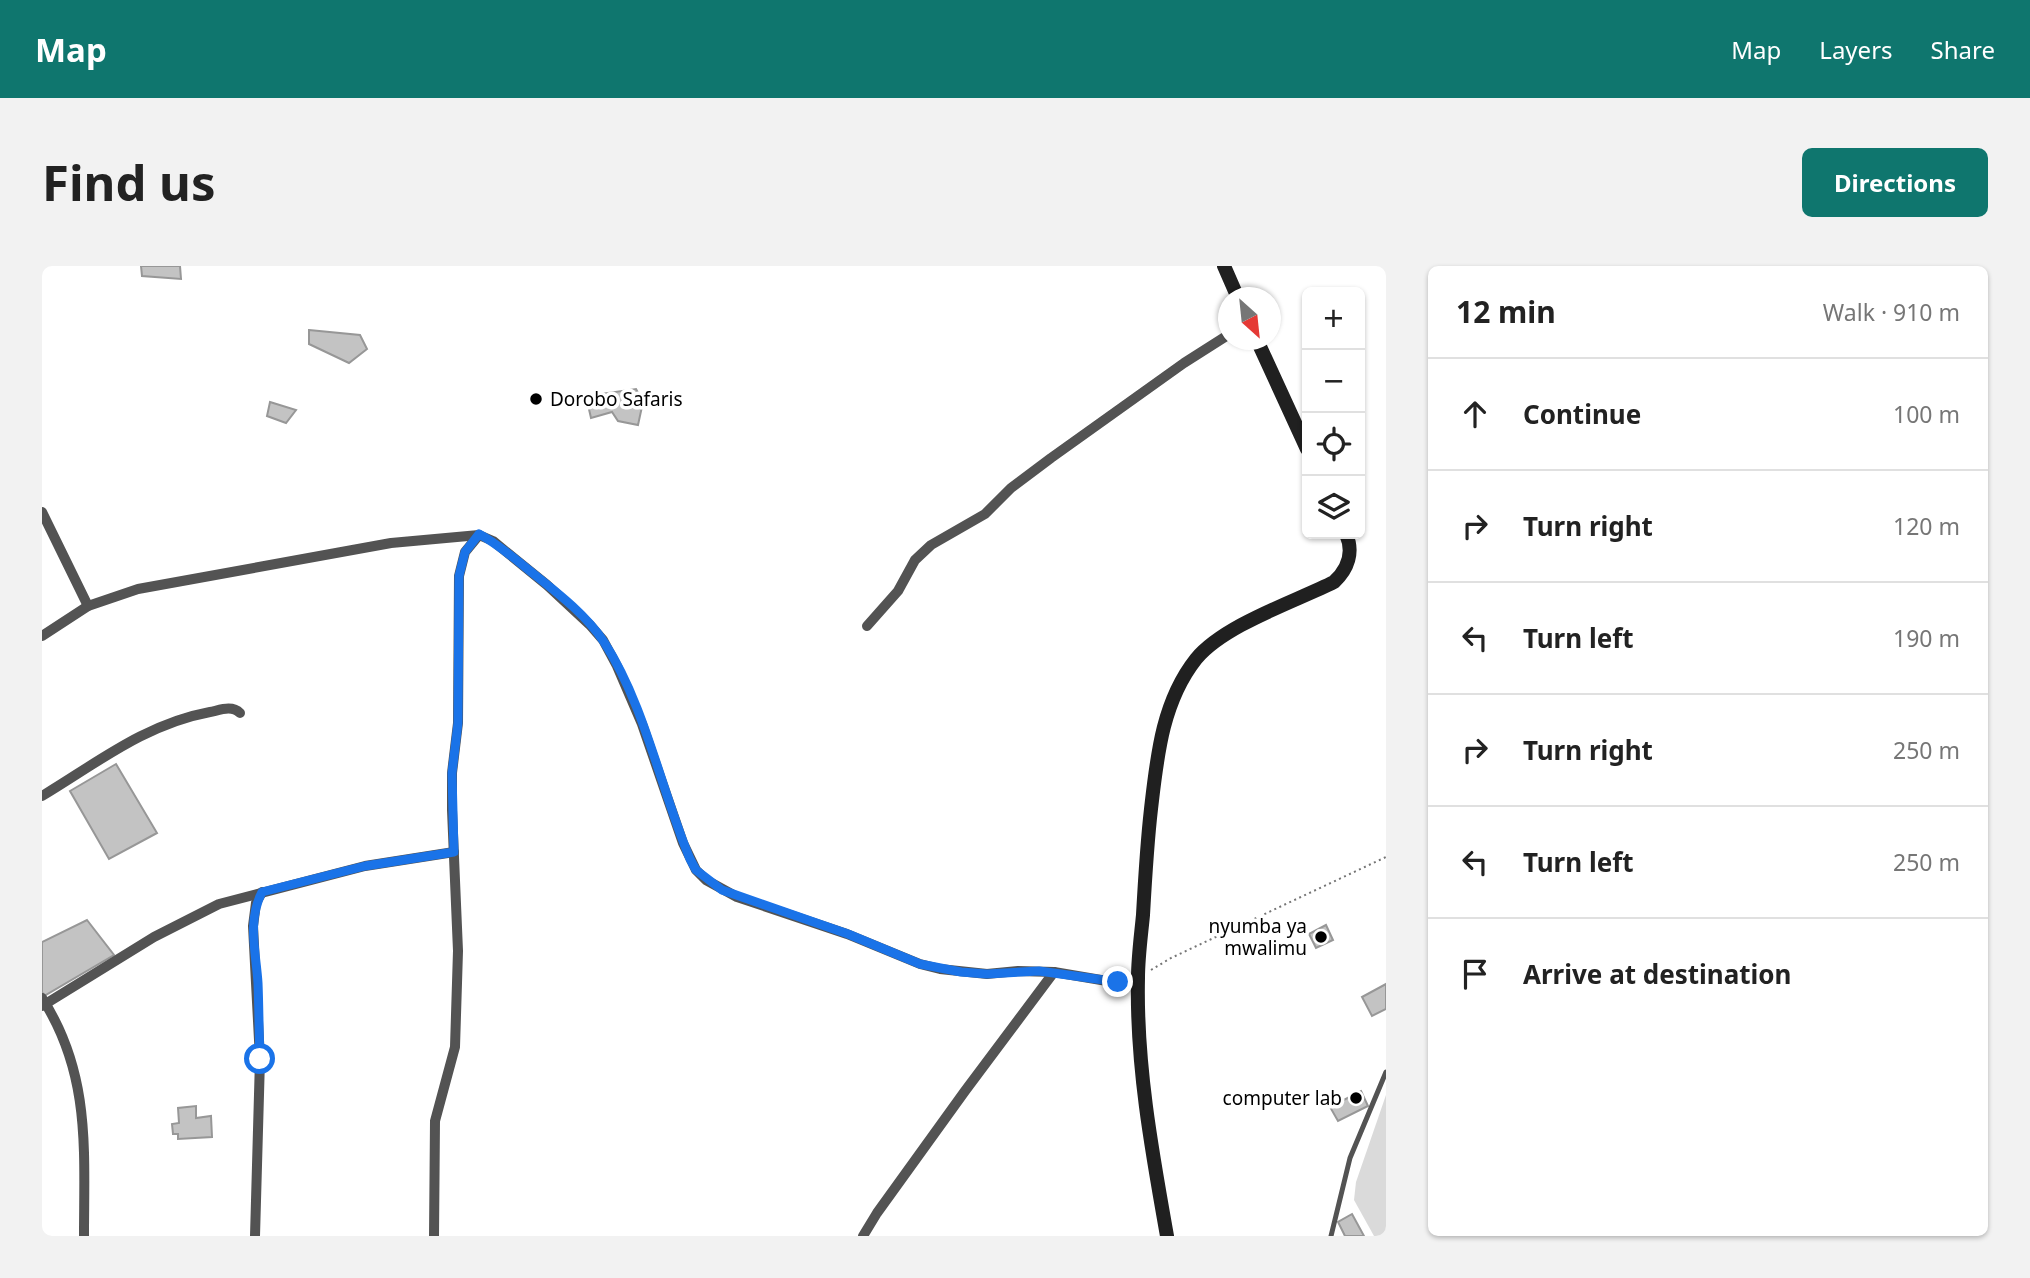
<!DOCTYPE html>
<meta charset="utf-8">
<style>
:root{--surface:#fff;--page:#f2f2f2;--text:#222;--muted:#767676;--line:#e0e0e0;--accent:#0f766e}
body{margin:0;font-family:"Noto Sans",sans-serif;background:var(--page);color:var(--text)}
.controls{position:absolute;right:21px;top:21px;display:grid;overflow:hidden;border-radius:10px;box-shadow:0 2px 5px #0004}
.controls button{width:63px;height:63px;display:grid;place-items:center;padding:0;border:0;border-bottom:2px solid var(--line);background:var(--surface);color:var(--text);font:35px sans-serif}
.compass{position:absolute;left:1176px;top:21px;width:63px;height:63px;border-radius:50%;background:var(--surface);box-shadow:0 2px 5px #0004;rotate:153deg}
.stop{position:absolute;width:21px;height:21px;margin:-16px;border:5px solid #1a73e8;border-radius:50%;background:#fff}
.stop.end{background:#1a73e8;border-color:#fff;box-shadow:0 2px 7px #0008}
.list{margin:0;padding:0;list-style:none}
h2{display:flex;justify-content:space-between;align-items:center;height:91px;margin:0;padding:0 28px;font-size:30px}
h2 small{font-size:23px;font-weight:400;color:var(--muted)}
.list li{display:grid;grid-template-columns:46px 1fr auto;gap:21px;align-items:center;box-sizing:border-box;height:112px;padding:0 28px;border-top:2px solid var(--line)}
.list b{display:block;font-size:26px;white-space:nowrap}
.list em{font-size:23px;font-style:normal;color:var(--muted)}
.icon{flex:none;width:38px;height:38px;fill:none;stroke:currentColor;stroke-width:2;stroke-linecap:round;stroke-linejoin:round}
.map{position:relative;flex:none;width:1344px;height:970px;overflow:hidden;border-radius:10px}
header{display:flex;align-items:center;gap:42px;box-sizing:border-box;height:98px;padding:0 35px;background:var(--accent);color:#fff}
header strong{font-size:33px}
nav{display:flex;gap:38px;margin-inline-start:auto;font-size:24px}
.intro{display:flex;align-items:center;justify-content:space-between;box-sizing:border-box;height:168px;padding:0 42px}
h1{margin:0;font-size:49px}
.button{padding:18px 32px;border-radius:10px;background:var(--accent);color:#fff;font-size:24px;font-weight:700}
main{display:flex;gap:42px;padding:0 42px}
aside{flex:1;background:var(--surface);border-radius:10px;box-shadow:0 2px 5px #0004}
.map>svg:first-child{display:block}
.green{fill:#dadada}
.building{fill:#c3c3c3;stroke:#979797;stroke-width:2}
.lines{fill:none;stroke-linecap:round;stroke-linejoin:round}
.path{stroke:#757575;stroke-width:2;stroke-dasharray:2 3.5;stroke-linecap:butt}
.lane{stroke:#535353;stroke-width:5}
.street{stroke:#535353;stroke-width:10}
.secondary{stroke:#202020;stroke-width:14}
.route{stroke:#1a73e8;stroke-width:9}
.poi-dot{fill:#000;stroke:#fff;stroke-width:2.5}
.labels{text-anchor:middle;stroke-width:7;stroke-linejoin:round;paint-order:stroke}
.poi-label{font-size:19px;fill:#000;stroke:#fff;text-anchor:end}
</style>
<header>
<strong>Map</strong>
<nav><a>Map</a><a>Layers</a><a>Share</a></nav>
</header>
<div class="intro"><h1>Find us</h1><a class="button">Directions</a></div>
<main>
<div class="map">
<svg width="1344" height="970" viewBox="0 0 1344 970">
<rect width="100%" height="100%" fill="#fff"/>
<path class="green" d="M1344 829V970H1332L1312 934 1314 916Z"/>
<g class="building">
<path d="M99 0H138L139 13 100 10Z"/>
<path d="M267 64 318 69 325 83 307 97 267 78Z"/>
<path d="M594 123 601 136 596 159 576 155 570 146 549 152 544 130Z"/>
<path d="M228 136 254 144 244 157 225 150Z"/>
<path d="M74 498 115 567 67 593 28 525Z"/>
<path d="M45 654 72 689 2 730 0 726V676Z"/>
<path d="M1284 659 1291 674 1274 682 1267 668Z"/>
<path d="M1344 718V743L1330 750 1320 731Z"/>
<path d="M1319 825 1326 840 1296 855 1288 841Z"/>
<path d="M154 840V852L169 850 170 871 136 873V868H131L130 858 137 857 136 842Z"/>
<path d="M1310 948 1322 970H1303L1296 956Z"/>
</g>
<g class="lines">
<path class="path" d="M1109 704 1129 692 1344 591"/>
<path class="lane" d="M1289 970 1308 892 1344 806"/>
<g class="street">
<path d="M0 246 46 340"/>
<path d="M825 360 856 325 873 294 889 279 943 248 969 222 1009 192 1142 97 1186 69"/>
<path d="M0 370 46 340 96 323 349 277 437 269 451 275 505 319 548 359 561 374 575 400 600 458 641 577 654 604 664 614 695 631 805 668 878 698 898 703 945 708 976 705 1012 706 1065 715 1096 713"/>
<path d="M0 530C55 497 103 458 168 446 178 444 190 439 198 447"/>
<path d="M0 732C49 808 42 884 42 970"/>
<path d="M0 740 112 671 177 638 323 600 412 586"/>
<path d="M213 970 218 793 211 660 214 637 220 626"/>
<path d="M392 970 393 855 413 781 416 685 410 544V507L416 457 417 310 423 286 437 269"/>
<path d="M821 970 835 947 923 825 1012 706"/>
</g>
<g class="secondary">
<path d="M1182 0 1196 32"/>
<path d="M1215 74 1265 183"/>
<path d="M1125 970C1110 886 1094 798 1096 712 1096 691 1099 670 1101 649 1103 613 1105 578 1109 543 1115 491 1120 436 1154 393 1182 359 1252 336 1292 316 1306 303 1312 286 1304 268"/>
</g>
</g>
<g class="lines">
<path class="route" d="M218 793C217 768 217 742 216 717 214 686 205 655 220 626L323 600 412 586 410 507 416 457 417 310 423 286 437 268C458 279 475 295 493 309 517 328 545 350 562 376 603 439 619 524 648 593L654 604 680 624 806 668 878 698 919 706 945 708 997 705 1076 716"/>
</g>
<g class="poi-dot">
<circle cx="494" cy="133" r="7"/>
<circle cx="1279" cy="671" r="7"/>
<circle cx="1314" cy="832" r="7"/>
</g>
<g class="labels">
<g class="poi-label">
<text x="508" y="140" text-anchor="start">Dorobo Safaris</text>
<text x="1265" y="667">nyumba ya<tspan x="1265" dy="22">mwalimu</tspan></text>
<text x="1300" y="839">computer lab</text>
</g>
</g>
</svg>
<div class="controls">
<button>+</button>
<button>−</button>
<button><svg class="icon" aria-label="locate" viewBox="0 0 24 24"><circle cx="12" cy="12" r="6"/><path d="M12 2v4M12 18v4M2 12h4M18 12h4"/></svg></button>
<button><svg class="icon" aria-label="layers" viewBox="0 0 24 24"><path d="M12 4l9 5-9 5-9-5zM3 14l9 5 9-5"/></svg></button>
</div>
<svg class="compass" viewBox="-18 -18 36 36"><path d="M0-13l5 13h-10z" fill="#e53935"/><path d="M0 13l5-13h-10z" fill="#767676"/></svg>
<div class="stop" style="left:218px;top:793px"></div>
<div class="stop end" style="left:1076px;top:716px"></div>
</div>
<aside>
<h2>12 min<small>Walk · 910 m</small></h2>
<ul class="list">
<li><svg class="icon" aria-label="ahead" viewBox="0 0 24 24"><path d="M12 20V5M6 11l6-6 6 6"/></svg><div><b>Continue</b></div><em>100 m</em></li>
<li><svg class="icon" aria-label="right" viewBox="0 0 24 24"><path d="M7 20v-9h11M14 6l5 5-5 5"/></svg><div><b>Turn right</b></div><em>120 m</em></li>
<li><svg class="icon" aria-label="left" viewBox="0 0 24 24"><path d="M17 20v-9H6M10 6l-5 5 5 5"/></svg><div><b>Turn left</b></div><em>190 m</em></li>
<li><svg class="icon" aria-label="right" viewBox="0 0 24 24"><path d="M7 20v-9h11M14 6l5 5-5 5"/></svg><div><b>Turn right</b></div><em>250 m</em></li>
<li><svg class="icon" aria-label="left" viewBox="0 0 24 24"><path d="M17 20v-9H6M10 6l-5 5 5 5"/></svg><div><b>Turn left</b></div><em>250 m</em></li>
<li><svg class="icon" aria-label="arrive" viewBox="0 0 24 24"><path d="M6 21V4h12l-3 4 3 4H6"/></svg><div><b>Arrive at destination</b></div></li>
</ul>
</aside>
</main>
